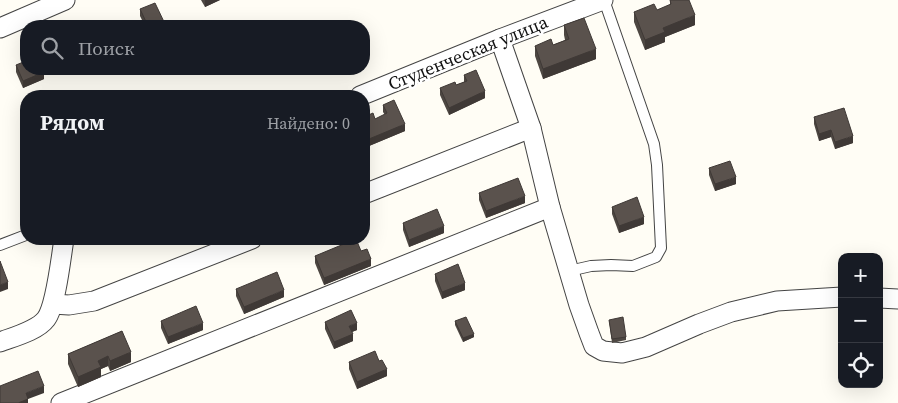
<!DOCTYPE html>
<html lang="ru">
<meta charset="utf-8">
<style>
:root{--surface:#171b24;--page:#20242c;--text:#f1f3f6;--muted:#9ea1a6;--line:#363941}
body{margin:0;font-family:"Source Serif 4",serif;background:var(--page);color:var(--text)}
.controls{position:absolute;right:15px;bottom:15px;display:grid;overflow:hidden;border-radius:10px;box-shadow:0 5px 20px #0002}
.controls button{width:45px;height:45px;display:grid;place-items:center;padding:0;border:0;border-bottom:1px solid var(--line);background:var(--surface);color:var(--text);font:25px sans-serif}
.list{margin:0;padding:0;list-style:none}
h2{display:flex;justify-content:space-between;align-items:center;height:65px;margin:0;padding:0 20px;font-size:21px}
h2 small{font-size:16px;font-weight:400;color:var(--muted)}
.icon{flex:none;width:28px;height:28px;fill:none;stroke:currentColor;stroke-width:2;stroke-linecap:round;stroke-linejoin:round}
.map{position:relative;flex:none;width:898px;height:403px;overflow:hidden}
.search{position:absolute;background:var(--surface);box-shadow:0 5px 20px #0002;left:20px;top:20px;width:350px;height:55px;display:flex;align-items:center;gap:12px;box-sizing:border-box;padding:0 18px;border-radius:20px;color:var(--muted);font-size:19px}
.panel{position:absolute;background:var(--surface);box-shadow:0 5px 20px #0002;left:20px;top:90px;width:350px;height:155px;border-radius:20px}
.map>svg:first-child{display:block}
.lines{fill:none;stroke-linecap:round;stroke-linejoin:round}
.service-casing{stroke:#444;stroke-width:12}
.minor-casing{stroke:#444;stroke-width:21}
.service{stroke:#fff;stroke-width:10}
.minor{stroke:#fff;stroke-width:19}
.wall{fill:#4d4742}
.shaded-wall{fill:#3f3936}
.building{fill:#5a524d;stroke:#3f3936}
.labels{text-anchor:middle;stroke-width:5;stroke-linejoin:round;paint-order:stroke}
.street-label{font-size:18px;fill:#111;stroke:#fff}
</style>
<div class="map">
<svg width="898" height="403" viewBox="0 0 898 403">
<rect width="100%" height="100%" fill="#fffdf5"/>
<g class="lines">
<defs>
<g id="service">
<path d="M0 245 26 235"/>
<path d="M569 271 591 266 611 265 633 266 656 257 661 248 657 165 654 144 604 0"/>
</g>
<g id="minor">
<path d="M0 28 65 0"/>
<path d="M500 39 531 128 550 207 579 305 589 333 594 346 603 351 622 353 646 347 699 324 731 312 777 301 842 297"/>
<path d="M360 96 500 39 603 0"/>
<path d="M364 194 531 128"/>
<path d="M879 298 898 299"/>
<path d="M53 304 69 305 94 301 252 239"/>
<path d="M0 342C13 337 37 331 46 319 56 306 61 257 64 239"/>
<path d="M61 403 550 207"/>
</g>
</defs>
<use href="#service" class="service-casing"/>
<use href="#minor" class="minor-casing"/>
<use href="#service" class="service"/>
<use href="#minor" class="minor"/>
</g>
<g class="wall">
<path d="M201 0H220L205 7Z"/>
<path d="M670 0 695 25 665 37V42L645 50 634 22V12L657 10 670 5Z"/>
<path d="M140 9 166 26H145L140 16Z"/>
<path d="M564 25 596 59 543 79 535 56V46L553 45 565 40 564 35Z"/>
<path d="M16 65 44 79 23 88 16 72Z"/>
<path d="M464 75 485 98 449 115 440 95V88L456 85 464 82Z"/>
<path d="M383 105 405 131 369 146 364 134V117L375 119 385 115 383 112Z"/>
<path d="M814 117 853 143 835 149 831 137 819 141 814 124Z"/>
<path d="M709 168 736 184 715 191 709 175Z"/>
<path d="M479 193 525 203 486 218 479 200Z"/>
<path d="M612 207 644 224 619 233 612 214Z"/>
<path d="M403 223 444 233 409 247 403 230Z"/>
<path d="M361 251 371 266 324 285 315 263V256Z"/>
<path d="M435 274 465 290 442 299 435 281Z"/>
<path d="M236 289 284 297 244 314 236 296Z"/>
<path d="M609 320 626 337V340L612 343Z"/>
<path d="M161 321 203 330 168 344 161 328Z"/>
<path d="M455 321 474 337 463 342 455 325Z"/>
<path d="M325 322 357 330 352 332 353 341 334 349 325 329Z"/>
<path d="M122 331 131 362 110 371 108 366 101 369V377L78 387 68 364V354Z"/>
<path d="M379 361 387 376 357 389 349 369V362Z"/>
</g>
<g class="shaded-wall">
<path d="M205 0H220L205 7Z"/>
<path d="M695 15V25L665 37V42L645 50V40L663 28Z"/>
<path d="M596 49V59L543 79V69Z"/>
<path d="M44 72V79L23 88V81Z"/>
<path d="M485 91V98L449 115V108Z"/>
<path d="M405 124V131L369 146V139Z"/>
<path d="M831 130V137L819 141V134Z"/>
<path d="M853 136V143L835 149V142Z"/>
<path d="M736 177V184L715 191V184Z"/>
<path d="M525 196V203L486 218V211Z"/>
<path d="M644 217V224L619 233V226Z"/>
<path d="M444 226V233L409 247V240Z"/>
<path d="M371 259V266L324 285V278Z"/>
<path d="M8 282V289L0 292V285Z"/>
<path d="M465 283V290L442 299V292Z"/>
<path d="M284 290V297L244 314V307Z"/>
<path d="M203 323V330L168 344V337Z"/>
<path d="M357 323V330L349 333V326Z"/>
<path d="M353 334V341L334 349V342Z"/>
<path d="M474 334V337L463 342V338Z"/>
<path d="M131 352V362L110 371V361Z"/>
<path d="M108 356V366L101 369V377L78 387V377L98 361Z"/>
<path d="M387 369V376L357 389V382Z"/>
<path d="M44 386V393L28 399V403H18L26 393Z"/>
</g>
<g class="building">
<path d="M670 0H689L695 15 663 28 665 32 645 40 634 12 654 4 657 10 671 4Z"/>
<path d="M155 3 166 26H148L140 9Z"/>
<path d="M584 18 596 49 543 69 535 46 551 39 553 45 569 39 564 25Z"/>
<path d="M26 61V69H43L44 72 23 81 16 65Z"/>
<path d="M476 70 485 91 449 108 440 88 455 82 456 85 467 81 464 75Z"/>
<path d="M394 100 405 124 369 139 364 127V117L373 113 375 119 387 113 383 105Z"/>
<path d="M844 108 853 136 835 142 831 130 819 134 814 117Z"/>
<path d="M730 161 736 177 715 184 709 168Z"/>
<path d="M518 178 525 196 486 211 479 193Z"/>
<path d="M637 197 644 217 619 226 612 207Z"/>
<path d="M437 209 444 226 409 240 403 223Z"/>
<path d="M356 239 361 251 367 249 371 259 324 278 315 256Z"/>
<path d="M0 261 8 282 0 285Z"/>
<path d="M458 264 465 283 442 292 435 274Z"/>
<path d="M277 272 284 290 244 307 236 289Z"/>
<path d="M196 306 203 323 168 337 161 321Z"/>
<path d="M351 310 357 323 349 326 353 334 334 342 325 322Z"/>
<path d="M466 317 474 334 463 338 455 321Z"/>
<path d="M623 317 626 337 612 339 609 320Z"/>
<path d="M122 331 131 352 110 361 108 356 98 361 101 367 78 377 68 354Z"/>
<path d="M375 351 379 361 382 360 387 369 357 382 349 362Z"/>
<path d="M38 371 44 386 26 393 28 399 18 403H0V386Z"/>
</g>
<g class="labels">
<g class="street-label">
<text transform="translate(468 53) rotate(-22)" y="6">Студенческая улица</text>
</g>
</g>
</svg>
<div class="controls">
<button>+</button>
<button>−</button>
<button><svg class="icon" aria-label="locate" viewBox="0 0 24 24"><circle cx="12" cy="12" r="6"/><path d="M12 2v4M12 18v4M2 12h4M18 12h4"/></svg></button>
</div>
<div class="search"><svg class="icon" aria-label="search" viewBox="0 0 24 24"><circle cx="10" cy="10" r="6"/><path d="M15 15l6 6"/></svg>Поиск</div>
<section class="panel">
<h2>Рядом<small>Найдено: 0</small></h2>
<ul class="list">
</ul>
</section>
</div>
